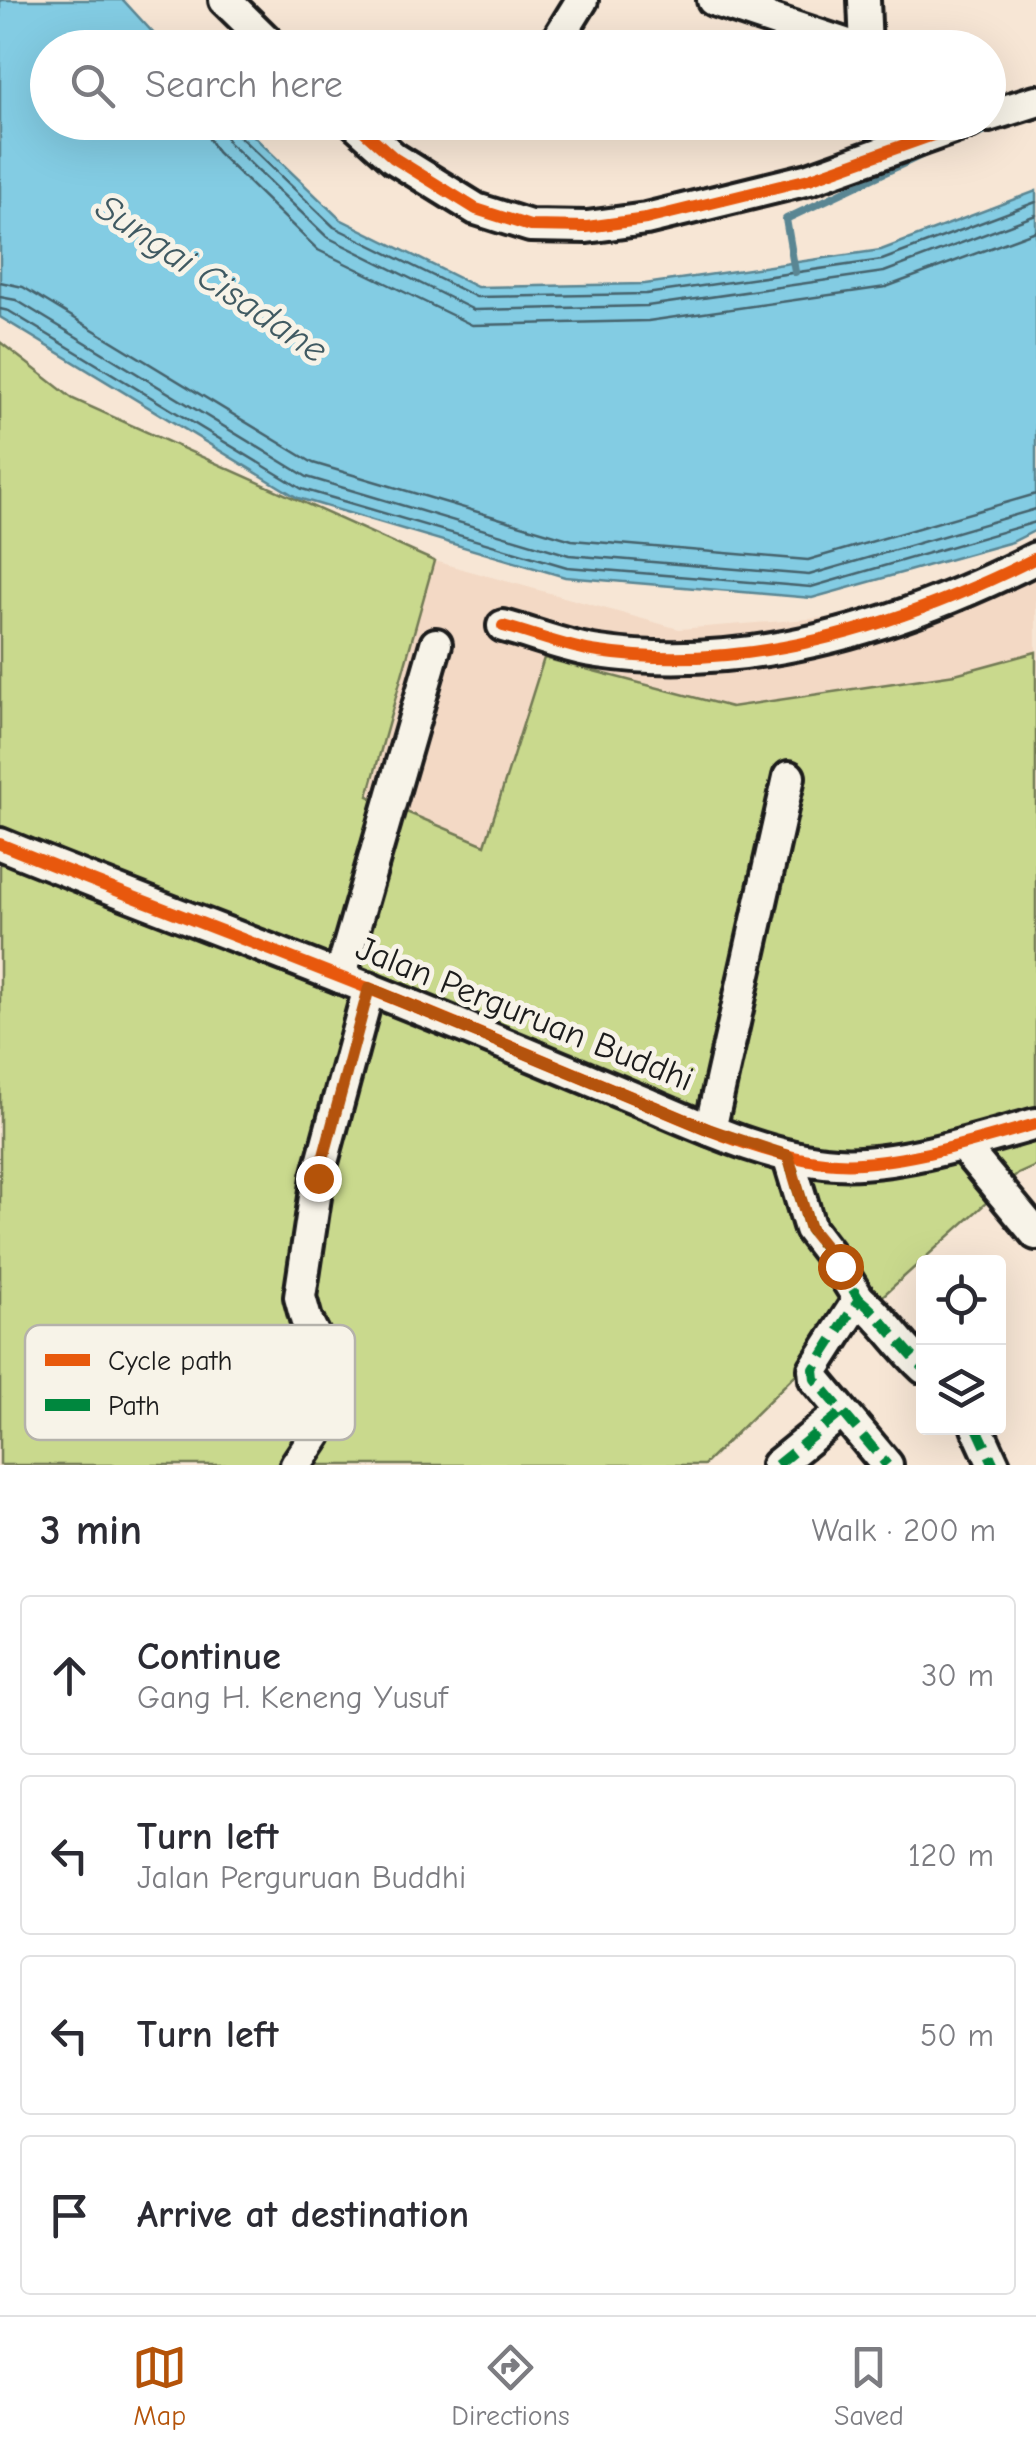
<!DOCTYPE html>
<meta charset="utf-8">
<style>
:root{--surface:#fff;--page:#f2f2f3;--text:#2b2b33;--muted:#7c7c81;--line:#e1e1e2;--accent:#b45309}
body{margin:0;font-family:"Comic Neue",sans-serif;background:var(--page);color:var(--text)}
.controls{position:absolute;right:30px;bottom:30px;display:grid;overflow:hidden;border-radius:10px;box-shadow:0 10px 40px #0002}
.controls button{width:90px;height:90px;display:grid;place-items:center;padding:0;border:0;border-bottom:2px solid var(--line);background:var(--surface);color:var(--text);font:50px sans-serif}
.stop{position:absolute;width:30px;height:30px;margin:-22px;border:8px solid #b45309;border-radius:50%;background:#fff}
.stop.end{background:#b45309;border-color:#fff;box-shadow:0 2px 10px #0008}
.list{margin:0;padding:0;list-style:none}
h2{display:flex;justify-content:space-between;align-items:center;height:130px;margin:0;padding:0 40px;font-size:42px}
h2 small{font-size:32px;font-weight:400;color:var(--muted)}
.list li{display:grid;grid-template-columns:65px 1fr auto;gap:30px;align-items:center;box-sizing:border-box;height:160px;margin:0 20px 20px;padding:0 20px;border:2px solid var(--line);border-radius:10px}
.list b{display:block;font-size:38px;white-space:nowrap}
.list p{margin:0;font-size:32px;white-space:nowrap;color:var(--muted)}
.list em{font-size:32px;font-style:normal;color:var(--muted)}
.icon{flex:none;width:55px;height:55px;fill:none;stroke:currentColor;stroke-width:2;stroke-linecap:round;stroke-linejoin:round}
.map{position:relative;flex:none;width:1036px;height:1465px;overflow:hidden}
.search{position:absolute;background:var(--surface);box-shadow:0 10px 40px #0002;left:30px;right:30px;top:30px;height:110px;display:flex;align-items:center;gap:25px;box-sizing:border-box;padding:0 35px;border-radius:55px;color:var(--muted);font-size:38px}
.sheet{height:850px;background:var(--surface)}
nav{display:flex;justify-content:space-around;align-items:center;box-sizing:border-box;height:140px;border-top:2px solid var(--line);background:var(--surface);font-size:28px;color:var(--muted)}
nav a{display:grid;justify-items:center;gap:5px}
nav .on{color:var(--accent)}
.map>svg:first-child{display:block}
.built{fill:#f3d9c5}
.green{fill:#c9d98d;stroke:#727a54;stroke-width:2.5}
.water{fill:#83cce3;stroke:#5a8693;stroke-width:2.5}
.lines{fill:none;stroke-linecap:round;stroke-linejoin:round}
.shore{stroke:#45626c;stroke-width:2.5}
.stream{stroke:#5a8693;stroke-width:8}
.minor-casing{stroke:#1c1c1c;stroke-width:38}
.minor{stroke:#f7f3e8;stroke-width:30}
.quiet{stroke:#00873e;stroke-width:10;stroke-dasharray:20 10;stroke-linecap:butt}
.cycleway-casing{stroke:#f7f3e8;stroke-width:19}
.cycleway{stroke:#e8590c;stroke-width:12}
.route{stroke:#b45309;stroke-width:12}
.labels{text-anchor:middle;stroke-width:10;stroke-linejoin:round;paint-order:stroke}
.street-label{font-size:35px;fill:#1c1c1c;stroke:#f7f3e8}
.water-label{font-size:38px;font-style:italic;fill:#405a62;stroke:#f7f3e8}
.key{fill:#f7f3e8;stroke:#b5b2ab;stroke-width:2.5}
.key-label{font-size:28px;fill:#1c1c1c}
</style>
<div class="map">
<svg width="1036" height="1465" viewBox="0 0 1036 1465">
<rect width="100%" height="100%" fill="#f7e6d5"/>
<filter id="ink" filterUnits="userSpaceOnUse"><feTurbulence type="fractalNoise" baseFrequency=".01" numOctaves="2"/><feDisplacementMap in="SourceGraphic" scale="20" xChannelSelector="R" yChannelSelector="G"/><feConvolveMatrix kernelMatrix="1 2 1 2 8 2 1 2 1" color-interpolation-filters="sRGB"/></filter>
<g filter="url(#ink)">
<path class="built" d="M434 561 679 629 873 614 1036 562V652L955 674 731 707 545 658 485 845 367 796Z"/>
<path class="green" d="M0 342 73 399 434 561 368 796 485 845 544 658 731 707 955 674 1036 652V1166L1018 1174 795 1375 704 1465H0Z"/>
<path class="water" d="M0 0H123L166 47 48 48V122L240 123 340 219 477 287 645 284 881 250 1036 191V530L1012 542 812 598 565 577 298 498 0 317Z"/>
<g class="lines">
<g class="shore">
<path d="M206 122 209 139 217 152 318 250 472 325 648 321 886 287 1036 231"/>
<path d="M221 122 228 142 327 237 474 310 647 306 884 272 1036 215"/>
<path d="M234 122 237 134 334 227 476 297 646 294 882 260 1036 202"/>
<path d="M0 282 23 287 313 463 572 540 808 560 1036 494"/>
<path d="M0 297 16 300 307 477 569 555 809 575 1036 509"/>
<path d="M0 309 9 311 302 489 567 567 811 587 1036 522"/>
</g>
<g class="stream">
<path d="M969 137 998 127"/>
<path d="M795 272 786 219 928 152"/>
</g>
<defs>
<g id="minor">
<path d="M225 0 274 48"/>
<path d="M713 0 857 48"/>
<path d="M864 0 866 48"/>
<path d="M561 34 582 0"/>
<path d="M988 116 1036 101"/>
<path d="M354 122 394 158 476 209 530 226 587 227 646 219 809 179 969 122"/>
<path d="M503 626C534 634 567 648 599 652 749 674 903 625 1036 558"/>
<path d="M0 844C157 908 316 965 473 1031 531 1055 590 1080 648 1104 707 1129 771 1159 836 1163 896 1167 978 1140 1036 1124"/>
<path d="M340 977 436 644"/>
<path d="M710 1130 789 777"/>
<path d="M962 1145 1036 1234"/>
<path d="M788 1156 810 1229 839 1267 859 1299 814 1369 815 1379 887 1465"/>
<path d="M859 1299C884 1319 900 1346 924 1368"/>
<path d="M977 1428 994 1465"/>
<path d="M296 1465 316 1435 333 1389 329 1365 306 1319 300 1297 318 1177 369 988"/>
<path d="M777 1465 842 1412"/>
</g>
</defs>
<use href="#minor" class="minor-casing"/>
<use href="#minor" class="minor"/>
<g class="quiet">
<path d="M788 1156 810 1229 839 1267 859 1299 814 1369 815 1379 887 1465"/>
<path d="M859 1299C884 1319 900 1346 924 1368"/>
<path d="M977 1428 994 1465"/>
<path d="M777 1465 842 1412"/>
</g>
<defs>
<g id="cycleway">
<path d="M354 122 394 158 476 209 530 226 587 227 646 219 809 179 969 122"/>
<path d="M503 626C534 634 567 648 599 652 749 674 903 625 1036 558"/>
<path d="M0 844C157 908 316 965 473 1031 531 1055 590 1080 648 1104 707 1129 771 1159 836 1163 896 1167 978 1140 1036 1124"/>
</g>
</defs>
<use href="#cycleway" class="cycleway-casing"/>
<use href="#cycleway" class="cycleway"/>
</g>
</g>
<g class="lines" filter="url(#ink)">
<path class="route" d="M318 1178 369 988 710 1130 788 1156 810 1229 840 1266"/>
</g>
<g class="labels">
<g class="street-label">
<text transform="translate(525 1013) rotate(22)" y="12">Jalan Perguruan Buddhi</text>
</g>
<g class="water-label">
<text transform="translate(212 278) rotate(34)" y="13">Sungai Cisadane</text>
</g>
</g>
<rect x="25" y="1325" width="330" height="115" rx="15" class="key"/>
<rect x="45" y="1354" width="45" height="12" fill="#e8590c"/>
<rect x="45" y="1399" width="45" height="12" fill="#00873e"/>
<g class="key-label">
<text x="108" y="1370">Cycle path</text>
<text x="108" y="1415">Path</text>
</g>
</svg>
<div class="controls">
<button><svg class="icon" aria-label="locate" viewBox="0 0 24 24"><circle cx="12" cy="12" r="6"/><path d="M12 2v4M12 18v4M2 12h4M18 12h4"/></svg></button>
<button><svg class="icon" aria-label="layers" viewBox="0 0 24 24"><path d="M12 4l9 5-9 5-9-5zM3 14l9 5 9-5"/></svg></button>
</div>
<div class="stop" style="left:840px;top:1266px"></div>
<div class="stop end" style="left:318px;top:1178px"></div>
<div class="search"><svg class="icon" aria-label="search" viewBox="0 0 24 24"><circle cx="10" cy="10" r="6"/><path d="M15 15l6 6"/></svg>Search here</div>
</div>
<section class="sheet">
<h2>3 min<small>Walk · 200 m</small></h2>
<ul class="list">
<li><svg class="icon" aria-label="ahead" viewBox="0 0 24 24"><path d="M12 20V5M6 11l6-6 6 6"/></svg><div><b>Continue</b><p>Gang H. Keneng Yusuf</p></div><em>30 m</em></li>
<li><svg class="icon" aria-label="left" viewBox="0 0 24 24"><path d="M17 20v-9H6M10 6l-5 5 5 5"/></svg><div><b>Turn left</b><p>Jalan Perguruan Buddhi</p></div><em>120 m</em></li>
<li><svg class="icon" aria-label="left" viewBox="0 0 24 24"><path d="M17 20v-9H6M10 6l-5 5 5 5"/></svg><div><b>Turn left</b></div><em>50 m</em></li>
<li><svg class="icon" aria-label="arrive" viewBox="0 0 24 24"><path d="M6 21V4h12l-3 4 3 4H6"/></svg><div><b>Arrive at destination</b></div></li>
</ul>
</section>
<nav>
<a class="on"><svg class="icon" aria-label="map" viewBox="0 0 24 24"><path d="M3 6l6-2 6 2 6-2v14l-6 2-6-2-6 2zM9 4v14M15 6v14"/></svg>Map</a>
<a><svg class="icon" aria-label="directions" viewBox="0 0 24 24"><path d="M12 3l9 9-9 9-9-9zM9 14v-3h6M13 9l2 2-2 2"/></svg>Directions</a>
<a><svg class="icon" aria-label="saved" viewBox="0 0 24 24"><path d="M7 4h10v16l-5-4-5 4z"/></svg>Saved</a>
</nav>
